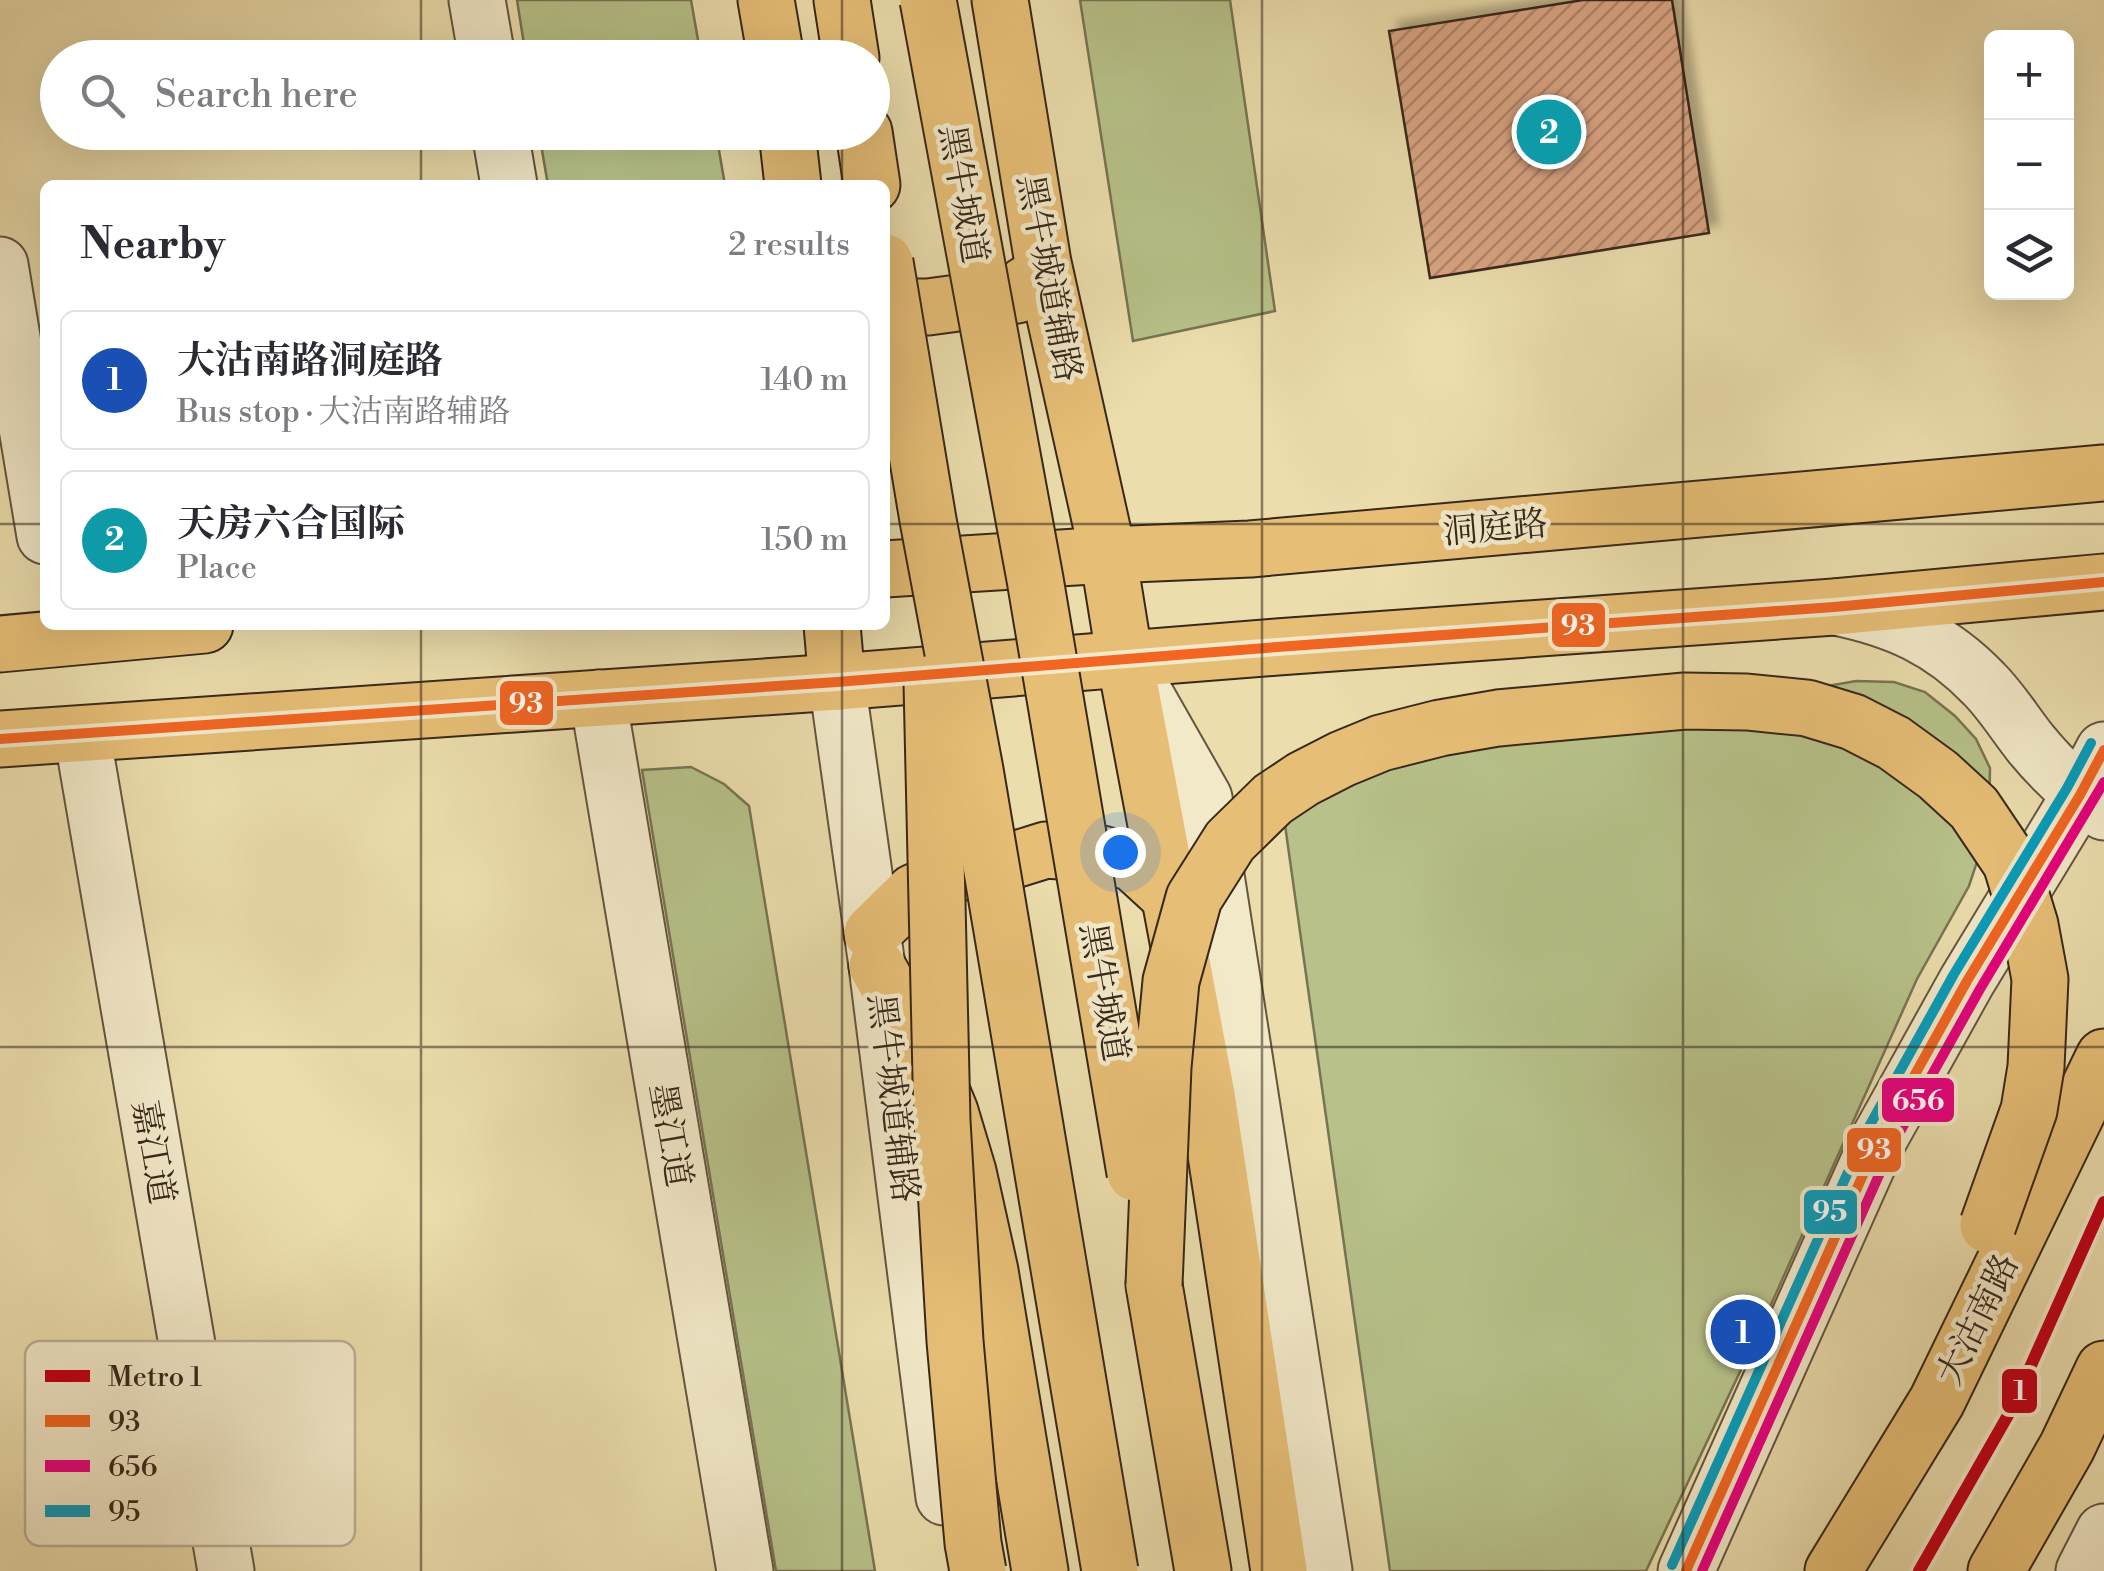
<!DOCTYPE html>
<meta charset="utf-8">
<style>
:root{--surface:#fff;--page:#f2f2f3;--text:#2b2b33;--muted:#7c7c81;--line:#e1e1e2;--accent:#db2777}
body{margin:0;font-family:"Libre Bodoni","Noto Serif SC",serif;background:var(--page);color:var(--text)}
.controls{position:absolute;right:30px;top:30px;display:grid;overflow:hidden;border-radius:15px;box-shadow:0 10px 40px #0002}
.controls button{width:90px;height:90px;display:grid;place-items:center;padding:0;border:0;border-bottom:2px solid var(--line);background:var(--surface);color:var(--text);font:50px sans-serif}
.you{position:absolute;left:1120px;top:852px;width:35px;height:35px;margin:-25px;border:8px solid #fff;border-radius:50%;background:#1a73e8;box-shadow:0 0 0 15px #1a73e833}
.badge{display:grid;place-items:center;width:65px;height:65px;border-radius:50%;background:var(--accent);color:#fff;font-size:32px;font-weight:700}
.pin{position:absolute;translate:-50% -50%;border:5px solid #fff;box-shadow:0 2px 10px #0006}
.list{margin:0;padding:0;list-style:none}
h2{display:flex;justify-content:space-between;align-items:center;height:130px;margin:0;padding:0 40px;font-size:42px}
h2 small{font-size:32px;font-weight:400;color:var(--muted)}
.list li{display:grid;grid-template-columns:65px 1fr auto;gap:30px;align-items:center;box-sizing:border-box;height:140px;margin:0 20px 20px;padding:0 20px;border:2px solid var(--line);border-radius:15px}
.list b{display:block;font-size:38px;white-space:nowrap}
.list p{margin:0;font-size:32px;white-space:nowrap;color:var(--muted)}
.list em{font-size:32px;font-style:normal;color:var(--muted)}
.icon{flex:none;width:55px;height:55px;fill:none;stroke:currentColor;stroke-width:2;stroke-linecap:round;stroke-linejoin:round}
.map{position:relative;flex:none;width:2104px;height:1571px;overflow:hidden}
.search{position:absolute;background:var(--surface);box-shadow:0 10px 40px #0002;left:40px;top:40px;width:850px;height:110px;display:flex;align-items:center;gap:25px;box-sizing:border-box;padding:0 35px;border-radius:55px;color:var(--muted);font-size:38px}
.panel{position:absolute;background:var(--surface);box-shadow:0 10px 40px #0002;left:40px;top:180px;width:850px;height:450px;border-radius:15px}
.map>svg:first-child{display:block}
.green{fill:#b7c189;stroke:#777452;stroke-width:2.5}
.building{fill:url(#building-hatch);stroke:#37281b;stroke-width:2.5;filter:url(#shadow)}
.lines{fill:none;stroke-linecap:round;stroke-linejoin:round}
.minor-casing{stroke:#64553f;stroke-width:59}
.major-casing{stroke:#37281b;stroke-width:59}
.highway-casing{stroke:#37281b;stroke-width:59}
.minor{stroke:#f2e9c9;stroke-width:55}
.major{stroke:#e6be76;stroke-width:55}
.highway{stroke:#e6be76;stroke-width:55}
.highway-bridge-casing{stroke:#37281b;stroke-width:59;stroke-linecap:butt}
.highway-bridge{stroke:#e6be76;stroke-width:55}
.bus-1-casing{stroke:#f2e9c9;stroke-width:18}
.bus-2-casing{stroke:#f2e9c9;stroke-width:18}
.bus-3-casing{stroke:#f2e9c9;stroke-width:18}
.bus-1{stroke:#f26522;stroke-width:10}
.bus-2{stroke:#e5007d;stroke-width:10}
.bus-3{stroke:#069cbc;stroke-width:10}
.metro-1-casing{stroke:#f2e9c9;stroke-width:20}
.metro-1{stroke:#bd0016;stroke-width:12}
.grid{fill:none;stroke:#37281b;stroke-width:2.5;stroke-opacity:0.55}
.labels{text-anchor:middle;stroke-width:9;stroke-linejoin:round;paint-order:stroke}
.street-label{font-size:35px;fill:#37281b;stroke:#f2e9c9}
.key{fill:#f2e9c9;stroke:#baaf95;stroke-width:2.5}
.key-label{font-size:28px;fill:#37281b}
.line-badge{stroke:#f2e9c9;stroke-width:4}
.badge-label{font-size:28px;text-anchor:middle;font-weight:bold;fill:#fff}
</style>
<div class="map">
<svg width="2104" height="1571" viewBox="0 0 2104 1571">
<defs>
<pattern id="building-hatch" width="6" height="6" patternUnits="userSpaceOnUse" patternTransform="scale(2.5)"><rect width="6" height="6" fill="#d8a382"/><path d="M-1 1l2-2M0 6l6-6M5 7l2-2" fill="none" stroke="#b0856a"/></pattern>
<filter id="shadow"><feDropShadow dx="9" dy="-9" stdDeviation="5" flood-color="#0004"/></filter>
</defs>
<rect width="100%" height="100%" fill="#ebddac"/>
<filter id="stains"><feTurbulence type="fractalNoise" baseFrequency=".002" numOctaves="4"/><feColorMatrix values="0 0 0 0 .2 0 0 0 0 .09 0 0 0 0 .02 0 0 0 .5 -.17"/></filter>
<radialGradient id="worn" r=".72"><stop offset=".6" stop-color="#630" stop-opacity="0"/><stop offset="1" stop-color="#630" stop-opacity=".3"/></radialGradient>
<g class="green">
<path d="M517 0H691L701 57H526Z"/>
<path d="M1080 0H1230L1275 311 1133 341Z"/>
<path d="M539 133H716L725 185H548Z"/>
<path d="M1856 681 1894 682 1925 692 1955 716 1976 739 1990 768 1989 826 1969 886 1917 979 1769 1309 1754 1304 1730 1350 1746 1359 1646 1571H1390L1285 825 1299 805 1414 758Z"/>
<path d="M691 767 724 784 749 806 875 1571H776L642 770Z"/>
</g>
<path class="building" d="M1583 0H1672L1709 233 1430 278 1389 31Z"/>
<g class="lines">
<defs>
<g id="minor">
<path d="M477 0 487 58"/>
<path d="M500 132 509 185"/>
<path d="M0 265 45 536"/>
<path d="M1836 607C1895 619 1941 639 1984 684 2002 702 2015 724 2031 744 2053 771 2076 792 2104 812"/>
<path d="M1130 668 1204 798 1324 1571"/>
<path d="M837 682 877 966 944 1497"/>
<path d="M598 698 745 1571"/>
<path d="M82 734 226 1571"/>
<path d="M1686 1571 1879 1139 1967 981 2080 795 2104 750"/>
<path d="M2084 1571 2104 1532"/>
</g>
<g id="major">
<path d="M766 0 776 58"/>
<path d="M1000 0 1043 263 1108 555 1125 660"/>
<path d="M787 132 793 185"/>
<path d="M885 307H928L1017 295 1026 284"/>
<path d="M885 569 1108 555 1250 549 2104 473"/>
<path d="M832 625 837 682"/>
<path d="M0 644 205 625"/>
<path d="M0 739 837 682 1277 647 1834 607 2104 582"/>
</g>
<g id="highway">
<path d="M842 0 851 58"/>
<path d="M864 132 872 185"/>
<path d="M1125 660 1207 1095 1279 1571"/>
<path d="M872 933 914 892 965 870 1017 859 1046 850 1102 854 1133 863 1169 896"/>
<path d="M877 966 927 1056 950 1112 968 1172 990 1271 1040 1571"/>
<path d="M1154 1285 1203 1571"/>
<path d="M1833 1571 1937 1401 2104 1057"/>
<path d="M1996 1571 2067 1447 2104 1369"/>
</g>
</defs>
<use href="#minor" class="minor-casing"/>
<use href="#major" class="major-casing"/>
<use href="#highway" class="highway-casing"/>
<use href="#minor" class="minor"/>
<use href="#major" class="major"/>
<use href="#highway" class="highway"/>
<defs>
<g id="highway-bridge">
<path d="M928 0 1035 579 1135 1173"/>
<path d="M885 262 928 520 975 770 1110 1571"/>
<path d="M932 683 942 1121 955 1341 973 1543 978 1571"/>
<path d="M1154 1285 1163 1067 1171 981 1194 898 1230 841 1273 799 1303 779 1342 759 1381 743 1440 728 1498 718 1685 701 1747 702 1807 708 1853 722 1894 743 1938 775 1974 808 2011 863 2030 925 2040 979 2036 1067 2029 1110 1988 1225"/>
</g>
</defs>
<use href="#highway-bridge" class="highway-bridge-casing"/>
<use href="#highway-bridge" class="highway-bridge"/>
<defs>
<g id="bus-1">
<path d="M0 739 837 682 1277 647 1834 607 2104 582"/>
<path d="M1686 1571 1879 1139 1967 981 2080 795 2104 750"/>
</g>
<path id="bus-2" d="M1702 1571 1892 1146 1980 989 2104 782"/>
<path id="bus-3" d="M1672 1565 1866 1132 1954 974 2067 788 2091 743"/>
</defs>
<use href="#bus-1" class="bus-1-casing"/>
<use href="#bus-2" class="bus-2-casing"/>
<use href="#bus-3" class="bus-3-casing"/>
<use href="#bus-1" class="bus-1"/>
<use href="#bus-2" class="bus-2"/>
<use href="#bus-3" class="bus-3"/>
<defs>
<path id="metro-1" d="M1919 1571 2011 1410 2104 1202"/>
</defs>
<use href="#metro-1" class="metro-1-casing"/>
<use href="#metro-1" class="metro-1"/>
</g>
<path class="grid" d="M421 0V58M842 0V58M1262 0V1571M1683 0V1571M421 132V185M842 132V185M0 524H45M885 524H2104M421 625V1571M842 625V1571M0 1047H2104"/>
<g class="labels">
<g class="street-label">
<text transform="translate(964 194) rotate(80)" y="12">黑牛城道</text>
<text transform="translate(1050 278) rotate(79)" y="12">黑牛城道辅路</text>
<text transform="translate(1495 527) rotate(-5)" y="12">洞庭路</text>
<text transform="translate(1105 992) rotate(80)" y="12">黑牛城道</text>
<text transform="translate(894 1098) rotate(83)" y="12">黑牛城道辅路</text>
<text transform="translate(671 1135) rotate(80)" y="12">墨江道</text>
<text transform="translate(154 1152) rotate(80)" y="12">嘉江道</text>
<text transform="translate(1977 1319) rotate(-64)" y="12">大沽南路</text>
</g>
</g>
<rect x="25" y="1341" width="330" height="205" rx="15" class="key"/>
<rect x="45" y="1370" width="45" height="12" fill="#bd0016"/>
<rect x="45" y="1415" width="45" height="12" fill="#f26522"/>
<rect x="45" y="1460" width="45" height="12" fill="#e5007d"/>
<rect x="45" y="1505" width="45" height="12" fill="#069cbc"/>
<g class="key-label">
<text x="108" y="1386">Metro 1</text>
<text x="108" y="1431">93</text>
<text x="108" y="1476">656</text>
<text x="108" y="1521">95</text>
</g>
<g class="line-badge">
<rect x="1550" y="601" width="57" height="48" rx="10" fill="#f26522"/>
<rect x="498" y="679" width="57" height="48" rx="10" fill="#f26522"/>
<rect x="1880" y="1076" width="76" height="48" rx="10" fill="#e5007d"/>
<rect x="1845" y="1126" width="58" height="48" rx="10" fill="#f26522"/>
<rect x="1802" y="1188" width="57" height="48" rx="10" fill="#069cbc"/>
<rect x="2000" y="1367" width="39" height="48" rx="10" fill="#bd0016"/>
</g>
<g class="badge-label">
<text x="1578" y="635">93</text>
<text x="526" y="713">93</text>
<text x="1918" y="1110">656</text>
<text x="1874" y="1159">93</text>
<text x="1830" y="1221">95</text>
<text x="2020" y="1400">1</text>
</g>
<rect width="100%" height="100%" filter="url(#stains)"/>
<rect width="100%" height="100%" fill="url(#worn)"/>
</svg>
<div class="controls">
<button>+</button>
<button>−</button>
<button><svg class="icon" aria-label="layers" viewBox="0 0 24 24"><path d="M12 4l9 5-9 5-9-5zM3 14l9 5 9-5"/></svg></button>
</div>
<div class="you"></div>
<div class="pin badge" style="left:1743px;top:1332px;background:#1a4fb4">1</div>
<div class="pin badge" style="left:1549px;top:132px;background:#0f9aa8">2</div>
<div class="search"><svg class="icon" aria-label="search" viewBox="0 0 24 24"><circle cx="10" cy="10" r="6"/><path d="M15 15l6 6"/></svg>Search here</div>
<section class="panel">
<h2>Nearby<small>2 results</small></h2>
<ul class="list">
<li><span class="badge" style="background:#1a4fb4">1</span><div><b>大沽南路洞庭路</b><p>Bus stop · 大沽南路辅路</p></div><em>140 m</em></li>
<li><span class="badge" style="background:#0f9aa8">2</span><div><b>天房六合国际</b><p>Place</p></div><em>150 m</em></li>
</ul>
</section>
</div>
